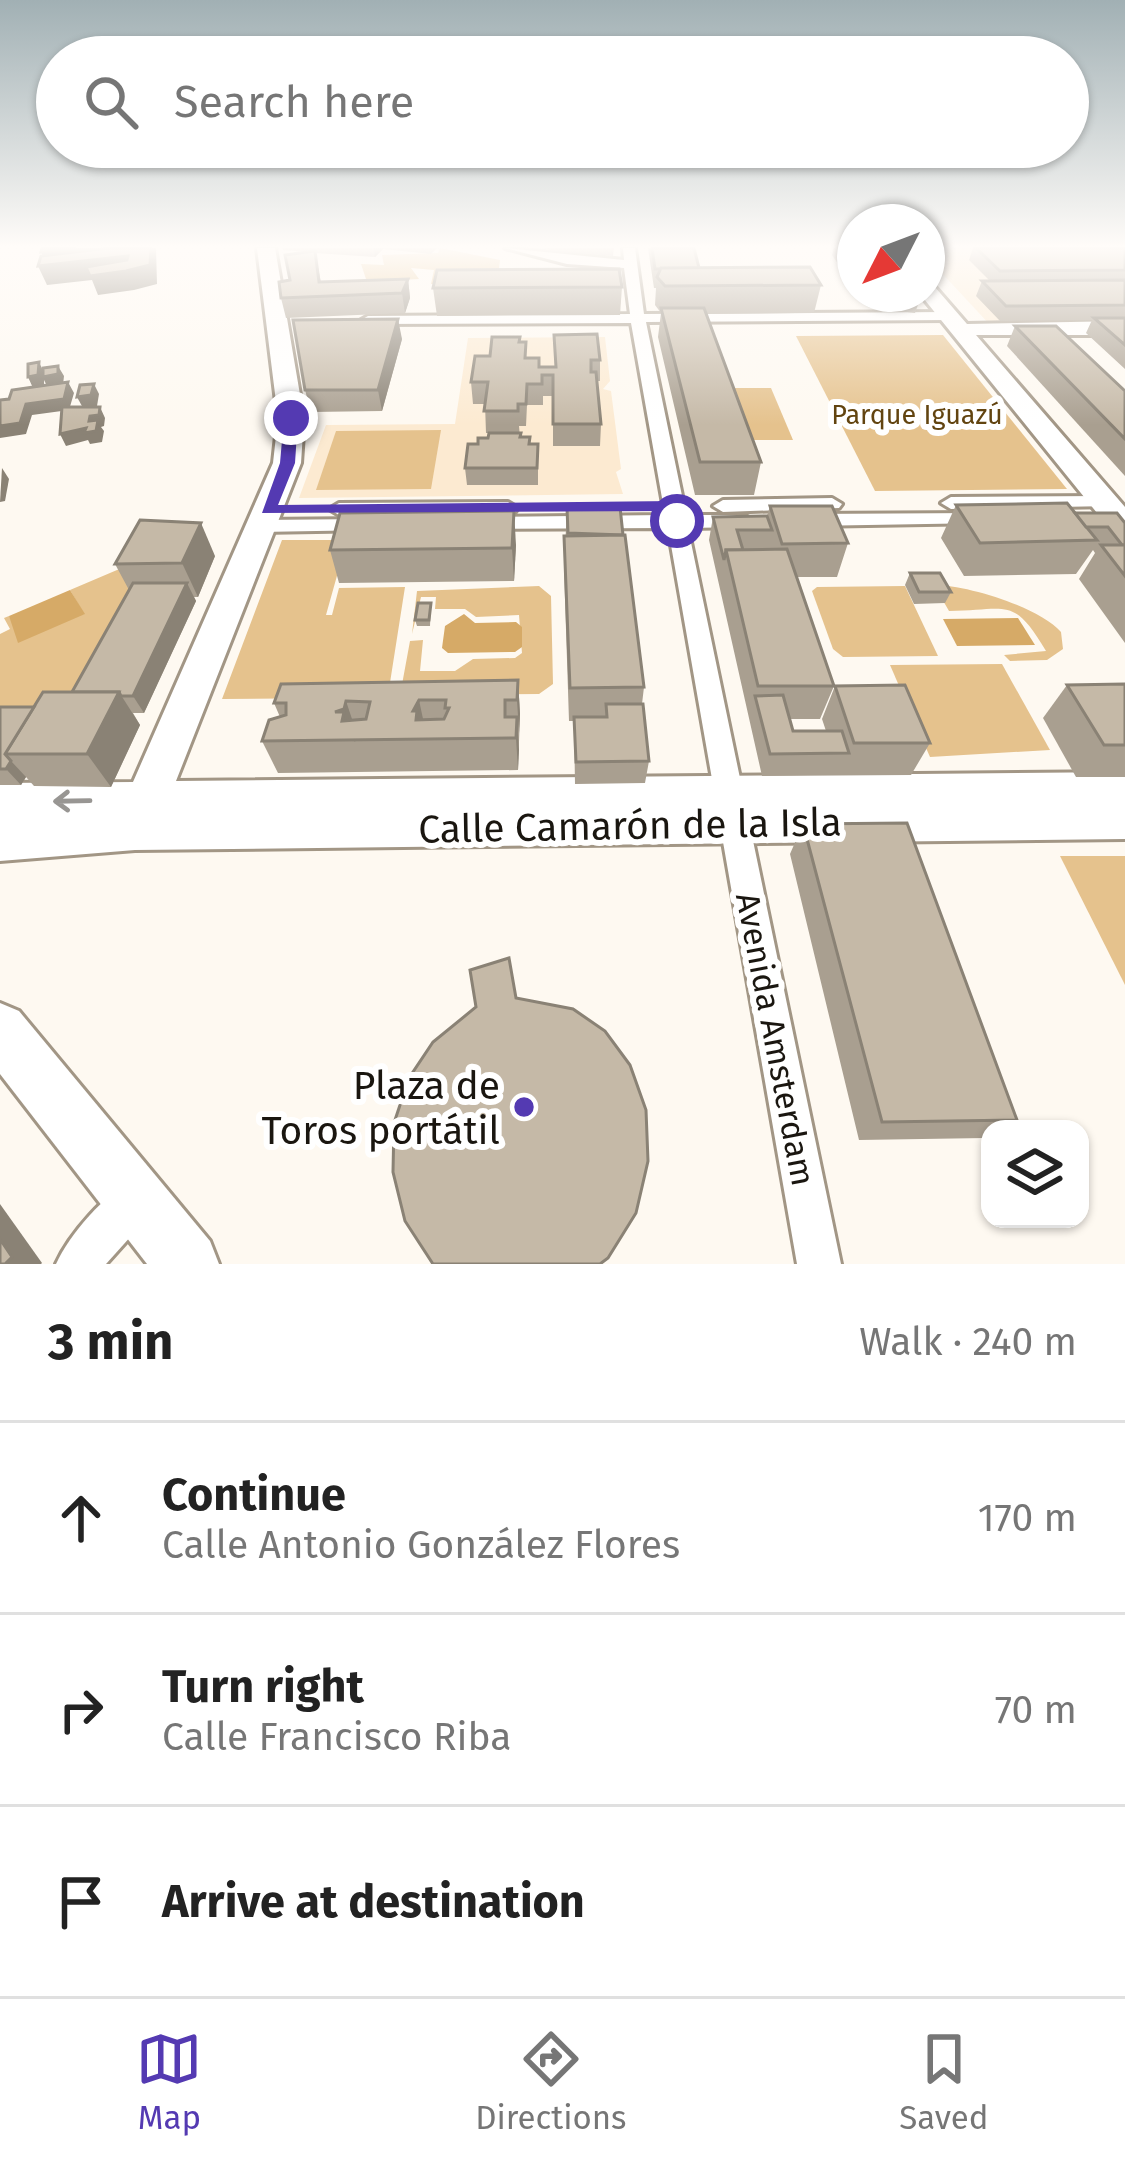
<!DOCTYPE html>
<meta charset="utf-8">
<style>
:root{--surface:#fff;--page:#f6f6f6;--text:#222;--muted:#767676;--line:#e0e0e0;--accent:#543ab2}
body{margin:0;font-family:"Fira Sans",sans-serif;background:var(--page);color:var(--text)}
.controls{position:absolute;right:36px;bottom:36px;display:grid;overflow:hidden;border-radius:24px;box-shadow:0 3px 9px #0004}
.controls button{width:108px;height:108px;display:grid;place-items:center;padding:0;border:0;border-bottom:3px solid var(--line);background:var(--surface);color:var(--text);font:60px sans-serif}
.compass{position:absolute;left:837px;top:204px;width:108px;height:108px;border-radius:50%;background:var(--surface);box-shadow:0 3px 9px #0004;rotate:228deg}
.stop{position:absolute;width:36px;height:36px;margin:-27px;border:9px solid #543ab2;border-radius:50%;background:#fff}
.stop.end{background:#543ab2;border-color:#fff;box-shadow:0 3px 12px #0008}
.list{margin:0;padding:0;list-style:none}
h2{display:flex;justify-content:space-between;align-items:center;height:156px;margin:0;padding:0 48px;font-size:51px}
h2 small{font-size:39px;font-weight:400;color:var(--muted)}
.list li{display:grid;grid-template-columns:78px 1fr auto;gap:36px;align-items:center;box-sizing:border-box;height:192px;padding:0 48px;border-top:3px solid var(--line)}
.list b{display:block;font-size:45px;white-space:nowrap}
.list p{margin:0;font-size:39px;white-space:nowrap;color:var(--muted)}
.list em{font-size:39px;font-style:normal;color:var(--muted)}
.icon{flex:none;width:66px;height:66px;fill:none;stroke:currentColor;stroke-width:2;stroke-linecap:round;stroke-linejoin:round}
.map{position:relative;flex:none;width:1125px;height:1264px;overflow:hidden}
.search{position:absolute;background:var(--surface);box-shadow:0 3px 9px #0004;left:36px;right:36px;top:36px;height:132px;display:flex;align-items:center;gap:30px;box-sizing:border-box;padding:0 42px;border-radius:66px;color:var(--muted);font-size:45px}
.sheet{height:732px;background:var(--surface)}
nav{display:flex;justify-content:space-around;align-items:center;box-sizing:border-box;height:168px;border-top:3px solid var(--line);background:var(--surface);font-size:33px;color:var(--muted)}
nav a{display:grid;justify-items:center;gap:6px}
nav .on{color:var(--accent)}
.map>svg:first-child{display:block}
.built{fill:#fcead1}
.green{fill:#e5c28d}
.water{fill:#d6aa67}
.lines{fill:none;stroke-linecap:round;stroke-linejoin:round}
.street-casing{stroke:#a29685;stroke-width:6}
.secondary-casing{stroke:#a29685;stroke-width:6}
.street{fill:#fff;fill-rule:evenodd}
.secondary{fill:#fff;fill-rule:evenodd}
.wall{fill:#a99f90}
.shaded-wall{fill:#8a8275}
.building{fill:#c5b9a7;stroke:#8a8275;stroke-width:3;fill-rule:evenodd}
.oneway{stroke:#989693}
.route{fill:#543ab2}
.poi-dot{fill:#543ab2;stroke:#fff;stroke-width:4.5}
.labels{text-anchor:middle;stroke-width:12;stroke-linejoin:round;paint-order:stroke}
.far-park-label{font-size:27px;fill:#624410;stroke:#fff}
.street-label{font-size:33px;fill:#1a1610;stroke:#fff}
.near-street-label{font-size:39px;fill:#1a1610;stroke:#fff}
.near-poi-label{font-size:39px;fill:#1a1610;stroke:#fff;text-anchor:end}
</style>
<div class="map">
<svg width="1125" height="1264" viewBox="0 0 1125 1264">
<rect width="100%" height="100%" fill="#fef9f1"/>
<g class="built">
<path d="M927 248H1090L1125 327 991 326 927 257Z"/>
<path d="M605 337 610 381 603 389 611 391 621 469 616 472 623 494 299 498 326 425 455 424 468 338Z"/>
</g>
<g class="green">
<path d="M440 248 500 260 497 284H431L434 270 411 268 419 279 367 282 361 264 384 265 382 255 438 253Z"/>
<path d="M943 335 1067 489 875 491 796 336Z"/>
<path d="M723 388H771L793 440H740Z"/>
<path d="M441 430 431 489 316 490 336 431Z"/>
<path d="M282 540H347L326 615H332L339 588 405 587 389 689 341 698 222 699Z"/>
<path d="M157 553 76 725H0V634L10 629 4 618 9 616 17 631 84 614 70 590Z"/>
<path d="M934 585C967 585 1039 607 1061 632L1063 649 1047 660 1010 661 1004 655 1046 651C1013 596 1009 610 949 611Z"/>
<path d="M539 586 551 596 553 684 539 694 405 695 401 690 410 641 423 640 420 671H455L473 659 515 658 522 653 519 615 476 617 465 609H435L436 597H421L412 634 417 591Z"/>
<path d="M905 586 938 656 843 657 833 649 812 591 817 587Z"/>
<path d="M1002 664 1050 750 930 757 890 665Z"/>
<path d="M1060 856H1125V985Z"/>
</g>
<g class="water">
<path d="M70 590 85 614 18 643 9 616Z"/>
<path d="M464 614 475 623 516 622 522 627V647L515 652 448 653 442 648 445 626Z"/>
<path d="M1018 618 1035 645 957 646 943 619Z"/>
</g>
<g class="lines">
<defs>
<g id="street">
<path d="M505 248 624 260 623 248H635L644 314 948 312 955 316 948 320 646 322 686 515H744L754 521 744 527 688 528 841 1264H797L668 528 485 529 475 523 485 517 665 515 631 323 368 324 361 320 368 316 630 314 624 268 567 264Z"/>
<path d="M1104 496 1114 502 1111 506 951 509 941 503 951 497Z"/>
<path d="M832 498 842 504 839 508 723 512 713 506 723 500Z"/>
<path d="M508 502 518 508 515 512 339 515 329 509 339 503Z"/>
<path d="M978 513 988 519 985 523 809 526 799 520 809 514Z"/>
<path d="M366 519 373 520 376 525 373 530 260 532 250 526 260 520Z"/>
<path d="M135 1179 150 1185 156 1200 150 1215 106 1264H56C69 1235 106 1192 135 1179Z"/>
</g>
<g id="secondary">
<path d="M257 248H275L304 418 301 463 176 781 1125 772V839L135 850 0 861V783L133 782 273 463 278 418Z"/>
<path d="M927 284 934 286 967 324 1125 321V335H976L1125 507V537L1114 534 920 294H927Z"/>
<path d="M0 1003 19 1011 210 1241 219 1264H147L0 1074Z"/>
</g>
</defs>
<use href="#street" class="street-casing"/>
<use href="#secondary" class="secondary-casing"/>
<use href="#street" class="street"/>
<use href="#secondary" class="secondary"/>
</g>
<g class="wall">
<path d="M282 248H437L431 254 383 249 375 257 315 253 321 282 408 279 410 298 405 313 286 318 281 298 307 252 283 250Z"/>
<path d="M541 248H614L613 256 556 251Z"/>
<path d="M648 248H694L699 268 821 285 814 313 706 314 761 462 754 495H695L658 337 661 313 655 305 656 288H654Z"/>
<path d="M834 248H855V288L832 255Z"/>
<path d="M973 248H1125V369L1086 333 1092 320 1000 321 976 296 982 281H990L969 260Z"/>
<path d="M622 287 620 315 437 316 433 288Z"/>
<path d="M859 294H922L915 313 868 307Z"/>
<path d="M1015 326 1125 391V476L1007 346Z"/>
<path d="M554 335 600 360V381H597L601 424 600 446H553V396H543V405H527L526 426H519L520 437 529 444H538V485H467L465 468 478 444 501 433H486L485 404H473L471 382 490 356 520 342H526V358L539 367H555Z"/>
<path d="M402 339 382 411 311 412 305 390Z"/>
<path d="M956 505 1075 513 1125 523V643L1079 579 1095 553 1093 550 1076 574 964 576 941 538Z"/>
<path d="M770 506 848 543 837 577H796L834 686 820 719H789L793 731H826L822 719 835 686 930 743 911 775 762 776 709 540 713 517 767 516Z"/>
<path d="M620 507 644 687 642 704 649 761 645 783 575 784 574 721H569L564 569 567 508Z"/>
<path d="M516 545 514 581 339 583 330 550Z"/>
<path d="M215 556 198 597H194L196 601 144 713H133L140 725 111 787 34 786 26 777 21 785H0V707H34L72 692 129 590 115 564Z"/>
<path d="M910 573 951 592 945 603 914 604 905 585Z"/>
<path d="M431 603 430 626H417L415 620Z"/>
<path d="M518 680 520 714 518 770 278 773 262 741 280 717 274 703Z"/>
<path d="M1125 684V777H1076L1043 718 1067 685Z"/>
<path d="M803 824 1017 1120 1000 1129H990V1135L985 1138 859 1140 790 854Z"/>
</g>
<g class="shaded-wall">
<path d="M76 248H156L157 284 134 290 98 295 92 280 47 285 38 266 47 265 41 252Z"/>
<path d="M374 248H383V249L375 257Z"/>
<path d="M408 279 410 298 405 313 402 293Z"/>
<path d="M398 319 402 339 382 411 378 390Z"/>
<path d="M39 362 44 373 58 366 64 376 63 385 48 388 44 380V386L33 388 28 377Z"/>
<path d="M68 382 74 393 69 410 32 415 26 434 0 438V426L26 404Z"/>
<path d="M94 384 99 394 97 406 83 408 77 397Z"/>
<path d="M100 407 105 418 104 426 101 427 104 431 102 442 90 444 88 440 66 446 60 434 86 428 90 416Z"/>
<path d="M2 468 9 479 5 501 0 502Z"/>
<path d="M514 511 516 545 514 581 512 548Z"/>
<path d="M201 523 215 556 198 597 182 563Z"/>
<path d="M187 583 196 601 144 713 133 696Z"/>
<path d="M518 680 520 714 519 733 517 700Z"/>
<path d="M119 692 140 725 111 787 87 754Z"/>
<path d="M419 700 426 733 423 738 413 711Z"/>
<path d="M346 701 357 734 355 742 335 712Z"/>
<path d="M517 717 519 750 518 770 516 738Z"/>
<path d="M11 761 26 777 21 785 6 769Z"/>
<path d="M0 1204 42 1263 41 1264H5L0 1239Z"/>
</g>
<g class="building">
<path d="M42 248H76L41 252Z"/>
<path d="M109 248H151L150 265 126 271 90 276 86 267 127 260 128 256 38 266 41 256Z"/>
<path d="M652 248H694L699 268 655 269Z"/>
<path d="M976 248H1125V270L1000 271Z"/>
<path d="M315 251 319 282 408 279 402 293 281 298 279 282 290 280 285 255Z"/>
<path d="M810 267 821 285 665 286 657 277 661 268Z"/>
<path d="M619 269 622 287 433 288 437 270Z"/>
<path d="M1125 280V305L1006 306 982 281Z"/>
<path d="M661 308H704L761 462H700Z"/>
<path d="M1094 318H1125V345Z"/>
<path d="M398 319 378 390H305L293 320Z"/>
<path d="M1015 326H1056L1125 391V439Z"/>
<path d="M597 334 600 360H591V372H596L601 424H553V375H542V384H527L526 404H518V411H484L488 382H471L475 356H490L492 337H520L519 342H526L525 358H539V367H556L554 335Z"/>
<path d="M39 362 38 375 28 377V364Z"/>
<path d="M58 366V374L43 377V368Z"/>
<path d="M68 382 64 399 26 404 20 423 0 426V400L9 399 12 390Z"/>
<path d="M94 384 91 395 77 397 80 385Z"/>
<path d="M62 407H100L99 415 90 416 89 421 98 420 96 431 84 433 86 428 60 434Z"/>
<path d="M489 433H521L520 437H530L529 444H538L537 468H465L468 444H478V438H488Z"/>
<path d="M1067 503 1097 540 980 543 956 505Z"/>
<path d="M770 506H832L848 543 782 544Z"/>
<path d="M620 507 623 535 568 533 567 508Z"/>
<path d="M514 511 512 548 330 550 340 513Z"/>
<path d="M1075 513H1117L1125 523V545H1122L1108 527H1086Z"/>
<path d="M767 516 772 530H737L743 550H726L724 560 713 517Z"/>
<path d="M140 520 201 523 182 563 115 564Z"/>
<path d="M625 535 644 687 570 688 564 536Z"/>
<path d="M1101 545H1125V576Z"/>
<path d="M787 549 834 686H758L726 550Z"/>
<path d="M910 573H940L951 592H919Z"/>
<path d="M133 583H187L133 696H121L119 692H72Z"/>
<path d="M418 603H431L429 620H415Z"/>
<path d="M518 680 517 700H505V717H517L516 738 262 741 269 720 286 715V703H274L281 684ZM419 700H446L445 708H449L444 719 416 720 417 711H413ZM346 701 370 702 366 719 342 721 344 712H335L344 709Z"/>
<path d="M1125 684V745H1104L1067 685Z"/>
<path d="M905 685 930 743H854L835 686Z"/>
<path d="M43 692H119L87 754H5Z"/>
<path d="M783 695 793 731H842L849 753 770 754 755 696Z"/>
<path d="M606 704H643L649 761 576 762 574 717H607Z"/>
<path d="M0 707H34L5 754 11 761 6 769H0Z"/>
<path d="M907 823 1017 1120 882 1122 803 824Z"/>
<path d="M509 958 516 998 573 1009 605 1031 630 1065 646 1110 648 1161 636 1213 608 1258 600 1264H433L405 1221 393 1172 394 1123 409 1078 433 1042 476 1007 470 970Z"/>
<path d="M0 1239 12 1257 5 1264H0Z"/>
</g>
<defs><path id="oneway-shaft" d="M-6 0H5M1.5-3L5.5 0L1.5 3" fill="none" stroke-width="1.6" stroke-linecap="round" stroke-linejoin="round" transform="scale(3)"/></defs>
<use class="oneway" href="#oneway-shaft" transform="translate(72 801) rotate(179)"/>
<linearGradient id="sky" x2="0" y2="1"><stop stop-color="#a1b0b4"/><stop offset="0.58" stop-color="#fffcf9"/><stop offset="1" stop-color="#fffcf9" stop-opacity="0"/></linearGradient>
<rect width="1125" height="425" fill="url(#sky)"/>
<path class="route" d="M291 414 298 418 295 463 278 505 674 501 683 506 685 521 671 525 667 511 262 513 280 463 284 418Z"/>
<circle class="poi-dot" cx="524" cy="1107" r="12"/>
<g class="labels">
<g class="far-park-label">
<text x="917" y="424">Parque Iguazú</text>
</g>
<g class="street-label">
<text transform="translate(776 1039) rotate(79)" y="12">Avenida Amsterdam</text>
</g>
<g class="near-street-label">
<text transform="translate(630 825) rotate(-1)" y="14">Calle Camarón de la Isla</text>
</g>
<g class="near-poi-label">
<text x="500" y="1099">Plaza de<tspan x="500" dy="45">Toros portátil</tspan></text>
</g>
</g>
</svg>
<div class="controls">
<button><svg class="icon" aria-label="layers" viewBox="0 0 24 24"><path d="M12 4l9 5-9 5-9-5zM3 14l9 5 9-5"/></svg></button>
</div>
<svg class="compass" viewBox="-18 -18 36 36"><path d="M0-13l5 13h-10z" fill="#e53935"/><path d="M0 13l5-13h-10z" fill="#767676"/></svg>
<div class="stop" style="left:677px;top:521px"></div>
<div class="stop end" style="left:291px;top:418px"></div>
<div class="search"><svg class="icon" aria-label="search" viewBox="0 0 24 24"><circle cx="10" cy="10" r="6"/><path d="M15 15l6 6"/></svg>Search here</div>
</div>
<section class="sheet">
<h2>3 min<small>Walk · 240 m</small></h2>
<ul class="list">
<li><svg class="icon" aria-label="ahead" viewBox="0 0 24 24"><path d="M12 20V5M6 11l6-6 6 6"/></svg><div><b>Continue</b><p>Calle Antonio González Flores</p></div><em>170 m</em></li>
<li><svg class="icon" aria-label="right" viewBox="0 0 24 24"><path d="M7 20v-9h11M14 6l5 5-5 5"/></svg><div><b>Turn right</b><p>Calle Francisco Riba</p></div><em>70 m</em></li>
<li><svg class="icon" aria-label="arrive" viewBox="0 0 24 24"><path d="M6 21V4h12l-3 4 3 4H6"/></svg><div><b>Arrive at destination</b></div></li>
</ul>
</section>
<nav>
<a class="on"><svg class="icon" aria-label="map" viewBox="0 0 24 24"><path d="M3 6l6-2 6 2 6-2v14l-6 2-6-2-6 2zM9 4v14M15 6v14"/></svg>Map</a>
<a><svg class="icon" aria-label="directions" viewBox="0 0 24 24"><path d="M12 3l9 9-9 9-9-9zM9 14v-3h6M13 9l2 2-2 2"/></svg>Directions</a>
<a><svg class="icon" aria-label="saved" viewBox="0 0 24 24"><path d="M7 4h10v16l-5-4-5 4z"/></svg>Saved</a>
</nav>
